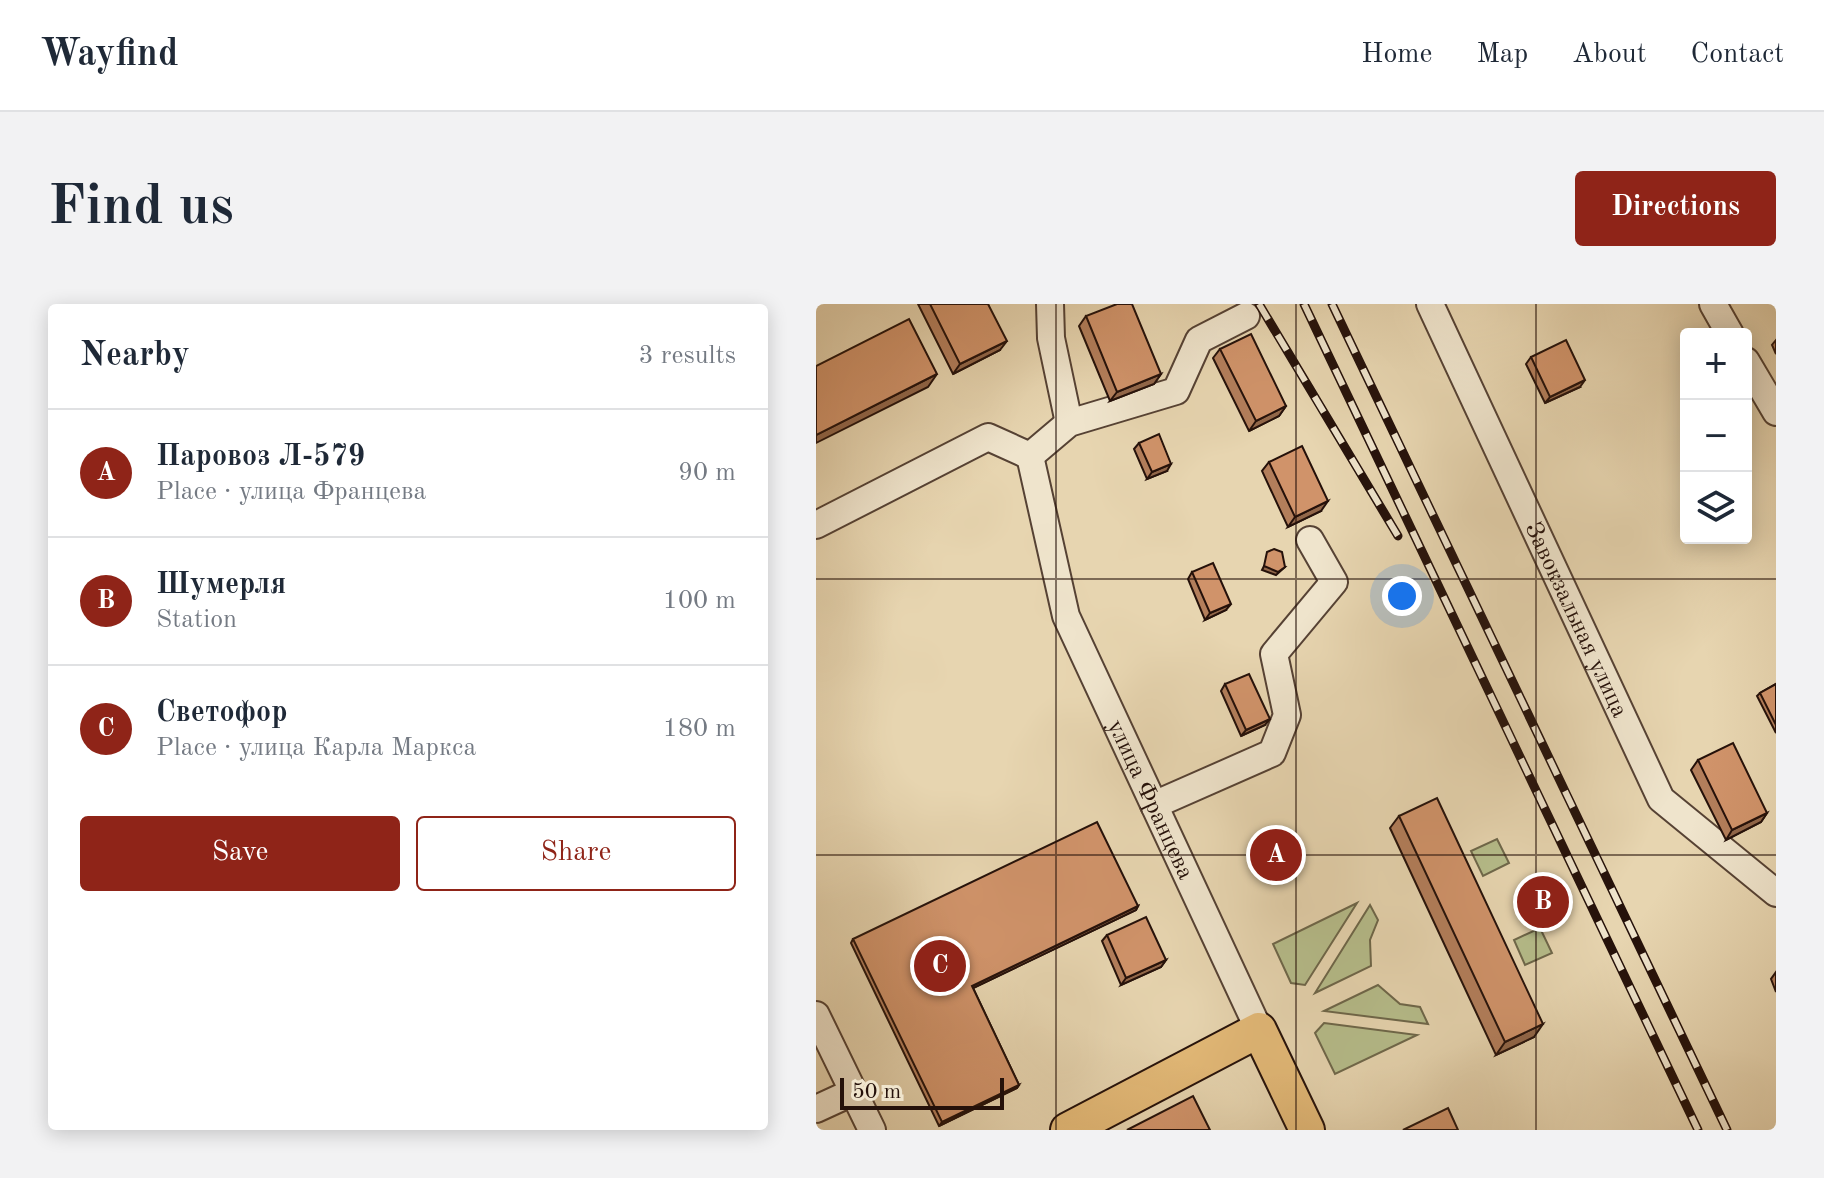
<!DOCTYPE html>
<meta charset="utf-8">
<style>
:root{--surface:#fff;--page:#f2f2f3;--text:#1f2937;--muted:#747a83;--line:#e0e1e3;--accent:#8f2418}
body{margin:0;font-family:"Old Standard TT",serif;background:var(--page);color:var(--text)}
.controls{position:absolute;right:24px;top:24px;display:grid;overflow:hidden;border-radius:8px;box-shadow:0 4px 20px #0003}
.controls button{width:72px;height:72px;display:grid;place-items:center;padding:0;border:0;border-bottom:2px solid var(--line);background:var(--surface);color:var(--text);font:40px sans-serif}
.scale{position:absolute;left:24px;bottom:20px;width:164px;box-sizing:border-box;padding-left:8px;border:4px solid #25110a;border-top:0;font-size:22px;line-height:28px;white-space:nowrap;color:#25110a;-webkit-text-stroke:6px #efe4cc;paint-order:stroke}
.you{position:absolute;left:586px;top:292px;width:28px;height:28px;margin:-20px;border:6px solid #fff;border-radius:50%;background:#1a73e8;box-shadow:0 0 0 12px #1a73e833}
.badge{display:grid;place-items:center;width:52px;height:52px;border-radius:50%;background:var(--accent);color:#fff;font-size:26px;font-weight:700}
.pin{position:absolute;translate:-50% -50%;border:4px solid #fff;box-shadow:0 2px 8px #0006}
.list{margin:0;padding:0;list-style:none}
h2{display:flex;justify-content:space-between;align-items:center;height:104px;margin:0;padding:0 32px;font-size:34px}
h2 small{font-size:26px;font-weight:400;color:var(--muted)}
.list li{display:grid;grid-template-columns:52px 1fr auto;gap:24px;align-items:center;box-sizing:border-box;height:128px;padding:0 32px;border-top:2px solid var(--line)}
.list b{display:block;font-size:30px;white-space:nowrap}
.list p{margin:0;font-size:26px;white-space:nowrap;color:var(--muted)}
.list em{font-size:26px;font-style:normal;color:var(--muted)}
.actions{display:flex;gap:16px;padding:24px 32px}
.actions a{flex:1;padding:18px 0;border:2px solid var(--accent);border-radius:8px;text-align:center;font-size:28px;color:var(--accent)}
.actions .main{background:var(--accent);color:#fff}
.icon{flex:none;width:44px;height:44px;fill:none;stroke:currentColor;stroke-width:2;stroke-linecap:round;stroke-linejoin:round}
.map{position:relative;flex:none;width:960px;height:826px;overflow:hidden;border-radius:8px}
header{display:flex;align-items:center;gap:48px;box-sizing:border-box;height:112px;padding:0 40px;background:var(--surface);border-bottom:2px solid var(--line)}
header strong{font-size:38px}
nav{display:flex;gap:44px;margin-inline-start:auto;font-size:28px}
.intro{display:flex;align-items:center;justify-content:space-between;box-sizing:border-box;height:192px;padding:0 48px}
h1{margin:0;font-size:56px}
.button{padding:20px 36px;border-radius:8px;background:var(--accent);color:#fff;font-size:28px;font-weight:700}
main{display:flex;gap:48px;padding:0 48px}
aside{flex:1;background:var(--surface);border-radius:8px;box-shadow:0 4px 20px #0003}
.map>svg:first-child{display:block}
.green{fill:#b6bd8b;stroke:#6e674a;stroke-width:2}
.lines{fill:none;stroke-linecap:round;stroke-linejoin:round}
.minor-casing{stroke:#564234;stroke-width:30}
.major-casing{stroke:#25110a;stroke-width:38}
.minor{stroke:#efe4cc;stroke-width:26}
.major{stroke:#e4ba78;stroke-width:34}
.rail-casing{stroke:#25110a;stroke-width:9}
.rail{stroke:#efe4cc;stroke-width:6;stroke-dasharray:18;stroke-linecap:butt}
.wall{fill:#b37e5b;stroke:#25110a;stroke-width:2}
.shaded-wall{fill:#92674a;stroke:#25110a;stroke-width:2}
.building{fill:#d0936a;stroke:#25110a;stroke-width:2}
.grid{fill:none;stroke:#25110a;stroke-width:2;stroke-opacity:0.55}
.labels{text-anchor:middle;stroke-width:6;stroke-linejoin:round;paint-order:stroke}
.street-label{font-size:24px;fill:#25110a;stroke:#efe4cc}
</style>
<header>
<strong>Wayfind</strong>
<nav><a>Home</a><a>Map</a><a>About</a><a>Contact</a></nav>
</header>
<div class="intro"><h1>Find us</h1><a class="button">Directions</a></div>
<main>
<aside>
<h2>Nearby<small>3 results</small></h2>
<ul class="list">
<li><span class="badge">A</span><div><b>Паровоз Л-579</b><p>Place · улица Францева</p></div><em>90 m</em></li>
<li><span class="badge">B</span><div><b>Шумерля</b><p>Station</p></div><em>100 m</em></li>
<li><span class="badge">C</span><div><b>Светофор</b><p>Place · улица Карла Маркса</p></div><em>180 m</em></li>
</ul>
<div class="actions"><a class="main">Save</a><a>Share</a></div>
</aside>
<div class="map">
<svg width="960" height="826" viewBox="0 0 960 826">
<rect width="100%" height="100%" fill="#e7d5b0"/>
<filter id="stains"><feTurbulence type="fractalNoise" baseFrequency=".0025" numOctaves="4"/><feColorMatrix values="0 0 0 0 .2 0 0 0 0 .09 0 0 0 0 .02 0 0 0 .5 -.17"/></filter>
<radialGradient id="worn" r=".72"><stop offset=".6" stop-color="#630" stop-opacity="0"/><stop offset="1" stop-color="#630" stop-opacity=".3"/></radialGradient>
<g class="green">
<path d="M681 535 693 559 667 572 655 547Z"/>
<path d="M541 599 489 681 475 679 457 640Z"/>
<path d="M554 601 562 616 554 636 555 662 499 689Z"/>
<path d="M724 624 736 649 709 661 698 636Z"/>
<path d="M562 681 584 700 604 703 612 720 508 707Z"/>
<path d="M508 719 601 731 519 770 499 729Z"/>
</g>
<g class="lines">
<defs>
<g id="minor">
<path d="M234 0 235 34 253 119"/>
<path id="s1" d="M614 0 845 495 960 589"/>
<path d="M897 0 914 30"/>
<path d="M930 57 960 108"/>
<path id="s2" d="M214 152 250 312 443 726"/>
<path d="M214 152 253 119 360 87 383 36 430 12"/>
<path d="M0 221 172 133 214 152"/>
<path d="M338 501 456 449 471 411 458 350 518 278 494 236"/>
<path d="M0 711 56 826"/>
<path d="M0 805 37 788"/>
</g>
<path id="major" d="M252 826 443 726 491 826"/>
</defs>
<use href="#minor" class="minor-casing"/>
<use href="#major" class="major-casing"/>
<use href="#minor" class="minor"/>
<use href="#major" class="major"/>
<defs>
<g id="rail">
<path d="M443 0 582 232"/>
<path d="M488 0 882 826"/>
<path d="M516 0 911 826"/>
</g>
</defs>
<use href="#rail" class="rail-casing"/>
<use href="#rail" class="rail"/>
</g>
<g class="wall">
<path d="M102 0H172L184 46 137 70Z"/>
<path d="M270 12 345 70 338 80 294 97 263 22Z"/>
<path d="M960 36V50L956 41Z"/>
<path d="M404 45 470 102 463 112 433 127 397 54Z"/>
<path d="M715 53 764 83 729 99 710 60Z"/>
<path d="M323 139 351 167 331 175 318 145Z"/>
<path d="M453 158 505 207 472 223 446 167Z"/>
<path d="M376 268 410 306 389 316 372 275Z"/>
<path d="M409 380 449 421 425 432 405 387Z"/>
<path d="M960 380V429L941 392 944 389Z"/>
<path d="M882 456 951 509 945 518 910 536 875 466Z"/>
<path d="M583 512 718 733 680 751 574 524Z"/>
<path d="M322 602 320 606 157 684 203 781 201 784 123 822 35 639 37 635Z"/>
<path d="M291 631 350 656 345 663 305 681 286 637Z"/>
<path d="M960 668V688L955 675Z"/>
</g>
<g class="shaded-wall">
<path d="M191 37 184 46 137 70 144 60Z"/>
<path d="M121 70 112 83 0 139V131Z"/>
<path d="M345 70 338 80 294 97 301 88Z"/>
<path d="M769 76 764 83 729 99 734 93Z"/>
<path d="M470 102 463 112 433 127 440 117Z"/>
<path d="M355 160 351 167 331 175 336 168Z"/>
<path d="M512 197 505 207 472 223 479 213Z"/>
<path d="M448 262 469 263 460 271 446 266Z"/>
<path d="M415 300 410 306 389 316 394 309Z"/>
<path d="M454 415 449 421 425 432 430 426Z"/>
<path d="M951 509 945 518 910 536 916 526Z"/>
<path d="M322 602 320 606 153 686 156 682Z"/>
<path d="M350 656 345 663 305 681 310 674Z"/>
<path d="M727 720 718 733 680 751 689 738Z"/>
<path d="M203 781 201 784 123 822 126 818Z"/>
</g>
<g class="building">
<path d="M114 0H172L191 37 144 60Z"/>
<path d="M301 0H316L345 70 301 88 270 12Z"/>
<path d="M93 15 121 70 0 131V62Z"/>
<path d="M435 30 470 102 440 117 404 45Z"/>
<path d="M750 36 769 76 734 93 715 53Z"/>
<path d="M343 130 355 160 336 168 323 139Z"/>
<path d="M486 142 512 197 479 213 453 158Z"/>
<path d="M458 245 466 248 469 263 462 268 448 262 451 248Z"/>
<path d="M397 259 415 300 394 309 376 268Z"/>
<path d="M433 370 454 415 430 426 409 380Z"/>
<path d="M960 380V421L944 389Z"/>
<path d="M917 439 951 509 916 526 882 456Z"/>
<path d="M621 494 727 720 689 738 583 512Z"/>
<path d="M281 518 322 602 156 682 203 781 126 818 37 635Z"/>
<path d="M330 613 350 656 310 674 291 631Z"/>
<path d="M377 792 394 826H311Z"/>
<path d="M632 804 642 826H587Z"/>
</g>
<path class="grid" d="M240 0V826M480 0V826M720 0V826M0 275H960M0 551H960"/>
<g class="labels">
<g class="street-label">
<text dy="8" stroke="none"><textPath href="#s1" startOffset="348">Завокзальная улица</textPath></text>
<text dy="8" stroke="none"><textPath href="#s2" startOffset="366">улица Францева</textPath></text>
</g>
</g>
<rect width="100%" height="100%" filter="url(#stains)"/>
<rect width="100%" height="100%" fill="url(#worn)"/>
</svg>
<div class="controls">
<button>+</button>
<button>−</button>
<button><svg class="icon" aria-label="layers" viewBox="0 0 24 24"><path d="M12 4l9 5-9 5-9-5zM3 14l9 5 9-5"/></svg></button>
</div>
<div class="scale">50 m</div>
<div class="you"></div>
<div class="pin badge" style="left:460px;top:551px">A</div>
<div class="pin badge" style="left:727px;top:598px">B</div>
<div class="pin badge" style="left:124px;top:662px">C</div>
</div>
</main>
